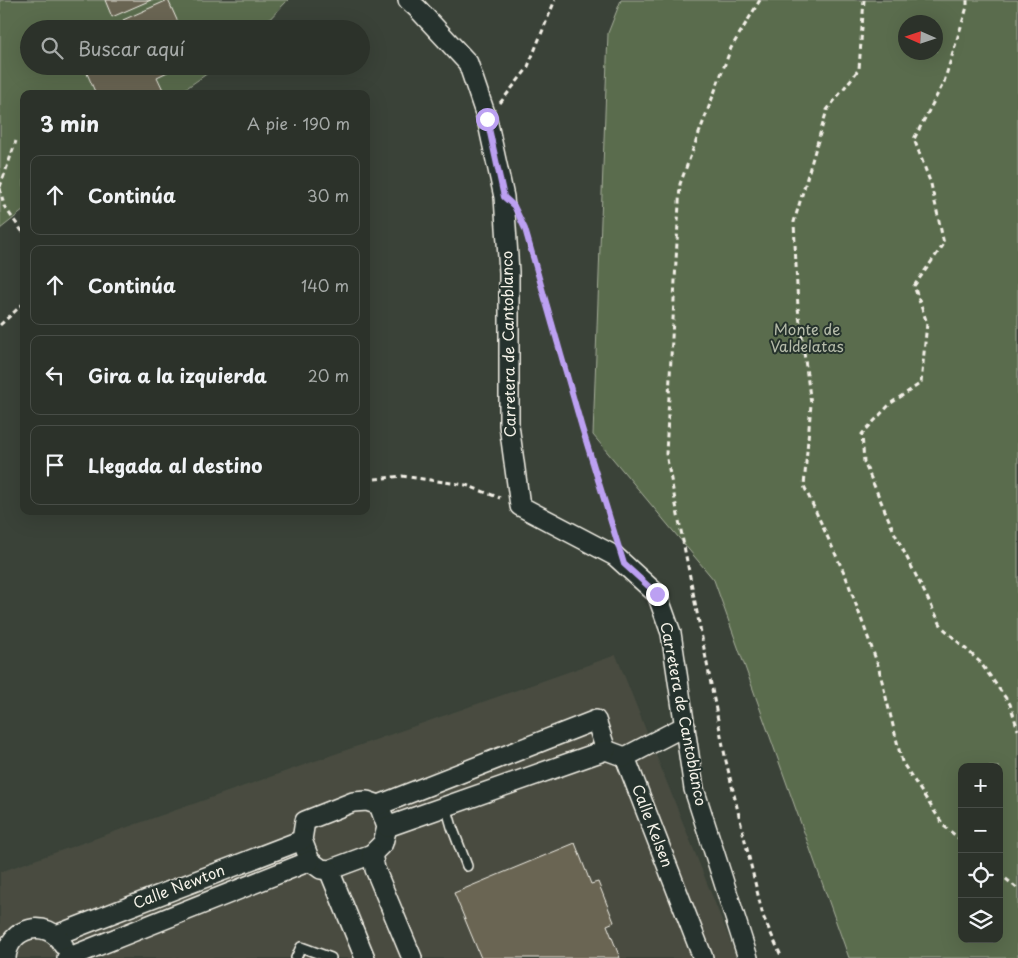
<!DOCTYPE html>
<html lang="es">
<meta charset="utf-8">
<style>
:root{--surface:#2c322a;--page:#383e36;--text:#f1f3f6;--muted:#a6aaa8;--line:#484d47}
body{margin:0;font-family:"Playpen Sans",sans-serif;background:var(--page);color:var(--text)}
.controls{position:absolute;right:15px;bottom:15px;display:grid;overflow:hidden;border-radius:10px;box-shadow:0 5px 20px #0002}
.controls button{width:45px;height:45px;display:grid;place-items:center;padding:0;border:0;border-bottom:1px solid var(--line);background:var(--surface);color:var(--text);font:25px sans-serif}
.compass{position:absolute;left:898px;top:15px;width:45px;height:45px;border-radius:50%;background:var(--surface);box-shadow:0 5px 20px #0002;rotate:273deg}
.stop{position:absolute;width:15px;height:15px;margin:-11px;border:4px solid #bca0f2;border-radius:50%;background:#fff}
.stop.end{background:#bca0f2;border-color:#fff;box-shadow:0 1px 5px #0008}
.list{margin:0;padding:0;list-style:none}
h2{display:flex;justify-content:space-between;align-items:center;height:65px;margin:0;padding:0 20px;font-size:21px}
h2 small{font-size:16px;font-weight:400;color:var(--muted)}
.list li{display:grid;grid-template-columns:32px 1fr auto;gap:15px;align-items:center;box-sizing:border-box;height:80px;margin:0 10px 10px;padding:0 10px;border:1px solid var(--line);border-radius:10px}
.list b{display:block;font-size:19px;white-space:nowrap}
.list em{font-size:16px;font-style:normal;color:var(--muted)}
.icon{flex:none;width:28px;height:28px;fill:none;stroke:currentColor;stroke-width:2;stroke-linecap:round;stroke-linejoin:round}
.map{position:relative;flex:none;width:1018px;height:958px;overflow:hidden}
.search{position:absolute;background:var(--surface);box-shadow:0 5px 20px #0002;left:20px;top:20px;width:350px;height:55px;display:flex;align-items:center;gap:12px;box-sizing:border-box;padding:0 18px;border-radius:28px;color:var(--muted);font-size:19px}
.panel{position:absolute;background:var(--surface);box-shadow:0 5px 20px #0002;left:20px;top:90px;width:350px;height:425px;border-radius:10px}
.map>svg:first-child{display:block}
.built{fill:#484c40}
.green{fill:#5a6c4e;stroke:#a7ae9b;fill-rule:evenodd}
.building{fill:#6a6553;stroke:#f4f1e8}
.lines{fill:none;stroke-linecap:round;stroke-linejoin:round}
.service-casing{stroke:#f4f1e8;stroke-width:12}
.minor-casing{stroke:#f4f1e8;stroke-width:22}
.path{stroke:#f4f1e8;stroke-width:3;stroke-dasharray:5 4;stroke-linecap:butt}
.service{stroke:#26332d;stroke-width:9}
.minor{stroke:#26332d;stroke-width:19}
.route{stroke:#bca0f2;stroke-width:6}
.labels{text-anchor:middle;stroke-width:4;stroke-linejoin:round;paint-order:stroke}
.park-label{font-size:15px;fill:#b6bcaa;stroke:#26332d}
.street-label{font-size:15px;fill:#f4f1e8;stroke:#26332d}
</style>
<div class="map">
<svg width="1018" height="958" viewBox="0 0 1018 958">
<rect width="100%" height="100%" fill="#3a4238"/>
<filter id="ink" filterUnits="userSpaceOnUse"><feTurbulence type="fractalNoise" baseFrequency=".02" numOctaves="2"/><feDisplacementMap in="SourceGraphic" scale="10" xChannelSelector="R" yChannelSelector="G"/><feConvolveMatrix kernelMatrix="1 2 1 2 8 2 1 2 1" color-interpolation-filters="sRGB"/></filter>
<g filter="url(#ink)">
<path class="built" d="M616 655 737 958H0V872Z"/>
<g class="green">
<path d="M0 0H288L260 29H29V66H218L178 94H24V210L0 229Z"/>
<path d="M621 0H1018V958H849L714 580 593 435 608 33ZM906 22H936V52H906ZM962 767H999V939H962Z"/>
</g>
<g class="building">
<path d="M105 0H151L112 17Z"/>
<path d="M168 0 181 29H127L123 20Z"/>
<path d="M97 66H180L157 77 164 92 160 94H96L86 71Z"/>
<path d="M575 843 591 884 598 882 614 922 607 925 620 958H481L454 893Z"/>
</g>
<g class="lines">
<defs>
<g id="service">
<path d="M446 806 452 827 467 866"/>
<path d="M296 958 301 947 331 958"/>
</g>
<g id="minor">
<path d="M408 0 417 8 468 63 487 119 504 197 509 272V425L520 506 615 556 657 594 671 633 694 789 748 958"/>
<path d="M685 726 625 757 703 958"/>
<path d="M367 801 379 805 387 827 383 843 372 854 329 870 321 869 310 861 302 840 305 821 353 802Z"/>
<path d="M379 805 596 720 606 750 625 757"/>
<path d="M387 827 606 750"/>
<path d="M372 854 375 869 412 958"/>
<path d="M329 870 365 958"/>
<path d="M56 935 302 840"/>
<path d="M6 958C8 927 48 917 63 945"/>
<path d="M67 958 310 861"/>
</g>
</defs>
<use href="#service" class="service-casing"/>
<use href="#minor" class="minor-casing"/>
<g class="path">
<path d="M760 0 731 48 680 184 666 454 726 761 763 916 782 958"/>
<path d="M864 0 859 69 827 110 794 222 798 308 811 404 804 486 846 577 878 665 902 762 944 826 962 841"/>
<path d="M967 0V7L944 82 914 139 931 184 944 244 914 286 927 323 921 383 891 403 862 434 864 462 895 534 942 627 980 662 1010 704 1018 730"/>
<path d="M500 103 527 69 555 0"/>
<path d="M0 187 16 141"/>
<path d="M0 188 4 206 24 234"/>
<path d="M527 236 582 428 615 535"/>
<path d="M0 325 24 303"/>
<path d="M366 480 402 476 466 485 500 498"/>
<path d="M999 873 1018 889"/>
</g>
<use href="#service" class="service"/>
<use href="#minor" class="minor"/>
</g>
</g>
<g class="lines" filter="url(#ink)">
<path class="route" d="M487 119 504 197 514 206 525 229 582 428 624 564 657 594"/>
</g>
<g class="labels">
<g class="park-label">
<text x="807" y="335">Monte de<tspan x="807" dy="17">Valdelatas</tspan></text>
</g>
<g class="street-label">
<text transform="translate(509 344) rotate(-91)" y="5">Carretera de Cantoblanco</text>
<text transform="translate(683 714) rotate(79)" y="5">Carretera de Cantoblanco</text>
<text transform="translate(652 826) rotate(69)" y="5">Calle Kelsen</text>
<text transform="translate(179 887) rotate(-21)" y="5">Calle Newton</text>
</g>
</g>
</svg>
<div class="controls">
<button>+</button>
<button>−</button>
<button><svg class="icon" aria-label="locate" viewBox="0 0 24 24"><circle cx="12" cy="12" r="6"/><path d="M12 2v4M12 18v4M2 12h4M18 12h4"/></svg></button>
<button><svg class="icon" aria-label="layers" viewBox="0 0 24 24"><path d="M12 4l9 5-9 5-9-5zM3 14l9 5 9-5"/></svg></button>
</div>
<svg class="compass" viewBox="-18 -18 36 36"><path d="M0-13l5 13h-10z" fill="#e53935"/><path d="M0 13l5-13h-10z" fill="#a6aaa8"/></svg>
<div class="stop" style="left:487px;top:119px"></div>
<div class="stop end" style="left:657px;top:594px"></div>
<div class="search"><svg class="icon" aria-label="search" viewBox="0 0 24 24"><circle cx="10" cy="10" r="6"/><path d="M15 15l6 6"/></svg>Buscar aquí</div>
<section class="panel">
<h2>3 min<small>A pie · 190 m</small></h2>
<ul class="list">
<li><svg class="icon" aria-label="ahead" viewBox="0 0 24 24"><path d="M12 20V5M6 11l6-6 6 6"/></svg><div><b>Continúa</b></div><em>30 m</em></li>
<li><svg class="icon" aria-label="ahead" viewBox="0 0 24 24"><path d="M12 20V5M6 11l6-6 6 6"/></svg><div><b>Continúa</b></div><em>140 m</em></li>
<li><svg class="icon" aria-label="left" viewBox="0 0 24 24"><path d="M17 20v-9H6M10 6l-5 5 5 5"/></svg><div><b>Gira a la izquierda</b></div><em>20 m</em></li>
<li><svg class="icon" aria-label="arrive" viewBox="0 0 24 24"><path d="M6 21V4h12l-3 4 3 4H6"/></svg><div><b>Llegada al destino</b></div></li>
</ul>
</section>
</div>
